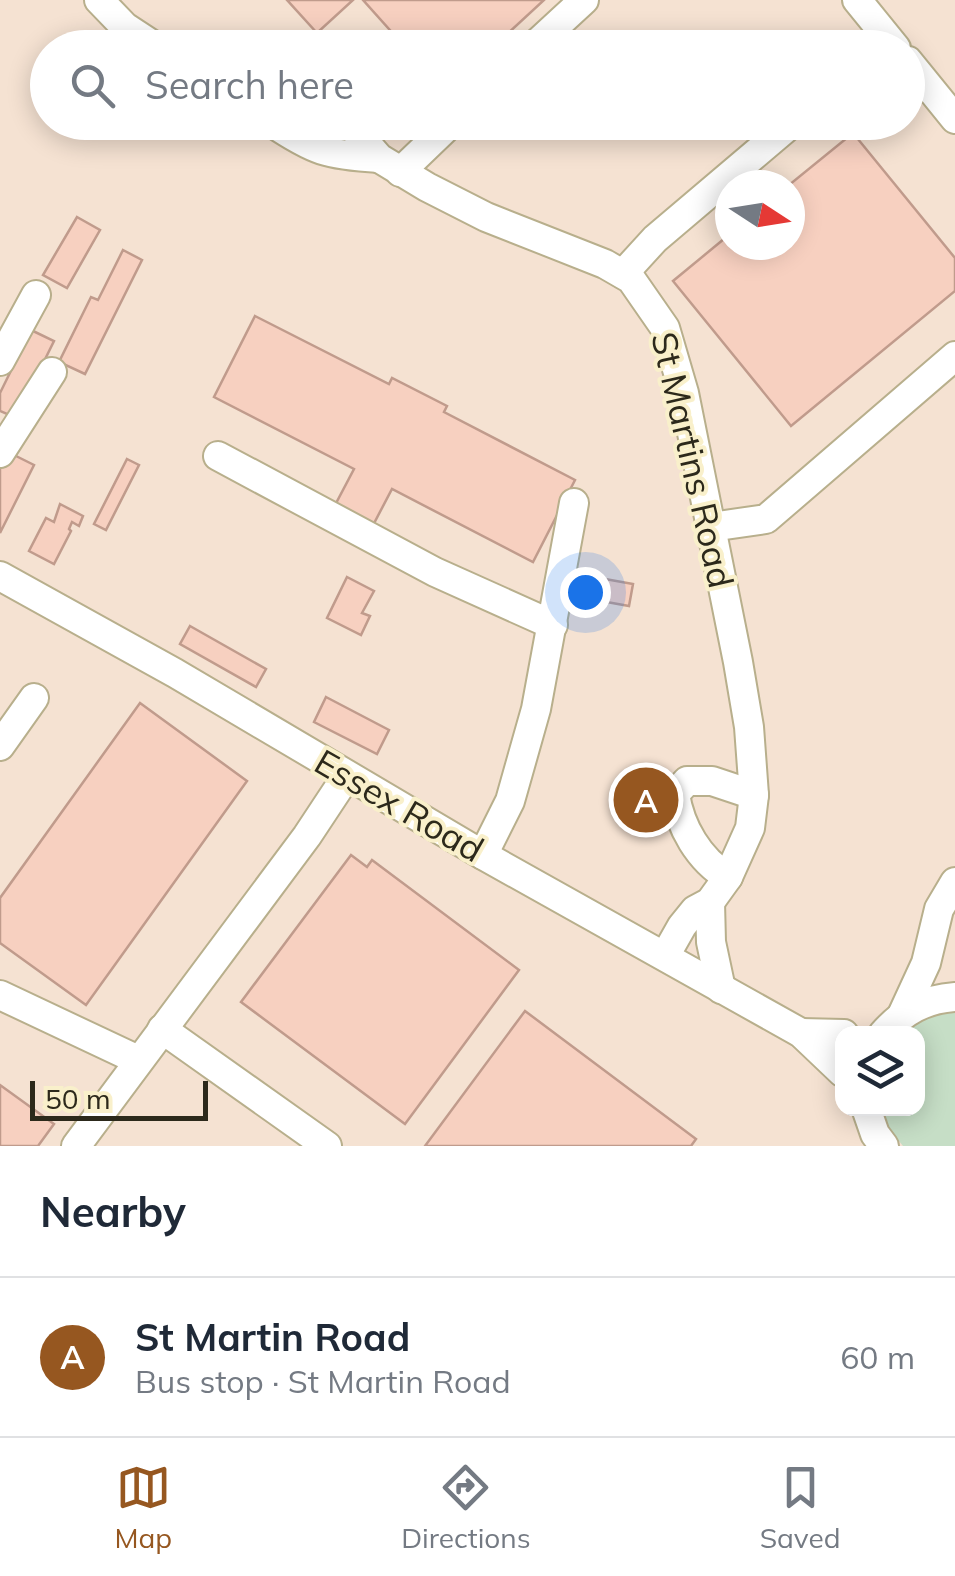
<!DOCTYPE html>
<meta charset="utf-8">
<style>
:root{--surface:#fff;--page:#f2f2f3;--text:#1f2937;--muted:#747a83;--line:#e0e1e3;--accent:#965720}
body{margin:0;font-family:Mulish,sans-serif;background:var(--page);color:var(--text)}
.controls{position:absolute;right:30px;bottom:30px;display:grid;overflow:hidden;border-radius:20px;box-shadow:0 5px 25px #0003}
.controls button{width:90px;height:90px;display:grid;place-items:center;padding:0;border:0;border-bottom:2px solid var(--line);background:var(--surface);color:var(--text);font:50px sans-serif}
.compass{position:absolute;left:715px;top:170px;width:90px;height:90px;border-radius:50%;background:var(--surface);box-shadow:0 5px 25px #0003;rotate:102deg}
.scale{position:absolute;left:30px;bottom:25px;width:178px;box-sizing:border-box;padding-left:10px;border:5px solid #2c291b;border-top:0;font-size:28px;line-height:35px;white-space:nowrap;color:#2c291b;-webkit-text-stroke:8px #f9f0cb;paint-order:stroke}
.you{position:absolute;left:585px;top:592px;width:35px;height:35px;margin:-25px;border:8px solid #fff;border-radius:50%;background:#1a73e8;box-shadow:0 0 0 15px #1a73e833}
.badge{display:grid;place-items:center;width:65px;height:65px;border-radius:50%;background:var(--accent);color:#fff;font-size:32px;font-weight:700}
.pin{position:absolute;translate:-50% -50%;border:5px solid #fff;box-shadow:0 2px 10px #0006}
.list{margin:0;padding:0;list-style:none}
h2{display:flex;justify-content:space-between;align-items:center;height:130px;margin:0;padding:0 40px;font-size:42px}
h2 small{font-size:32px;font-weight:400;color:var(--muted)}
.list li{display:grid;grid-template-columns:65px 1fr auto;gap:30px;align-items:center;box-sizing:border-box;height:160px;padding:0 40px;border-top:2px solid var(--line)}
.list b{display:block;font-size:38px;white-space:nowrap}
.list p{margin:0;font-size:32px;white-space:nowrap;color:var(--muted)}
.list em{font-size:32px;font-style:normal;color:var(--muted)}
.icon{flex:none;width:55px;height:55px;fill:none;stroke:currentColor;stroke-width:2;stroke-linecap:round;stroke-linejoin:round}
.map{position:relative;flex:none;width:955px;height:1146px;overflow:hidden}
.search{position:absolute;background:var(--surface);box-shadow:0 5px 25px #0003;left:30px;right:30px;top:30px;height:110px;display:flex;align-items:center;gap:25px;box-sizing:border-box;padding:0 35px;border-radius:55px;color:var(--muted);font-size:38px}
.sheet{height:290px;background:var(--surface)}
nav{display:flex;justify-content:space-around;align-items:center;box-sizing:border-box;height:140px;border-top:2px solid var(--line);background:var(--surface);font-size:28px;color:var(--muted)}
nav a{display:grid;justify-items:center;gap:5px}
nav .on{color:var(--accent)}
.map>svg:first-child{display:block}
.industrial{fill:#f5e2d2;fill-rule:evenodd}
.green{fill:#c6dec6}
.building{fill:#f7d0c0;stroke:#c09b8c;stroke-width:2.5}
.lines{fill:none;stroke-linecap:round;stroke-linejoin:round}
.minor-casing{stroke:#b8af8c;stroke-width:32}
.minor{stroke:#fff;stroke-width:28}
.labels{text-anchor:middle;stroke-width:8;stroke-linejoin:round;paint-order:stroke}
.street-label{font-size:35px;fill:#2c291b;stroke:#f9f0cb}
</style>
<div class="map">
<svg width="955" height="1146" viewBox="0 0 955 1146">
<rect width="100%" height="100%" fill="#f9f0cb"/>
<path class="industrial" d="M0 0H955V1146H0ZM48 48H908V122H48ZM730 185H790V245H730ZM842 1034H918V1108H842Z"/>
<path class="green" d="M955 1011V1146H903L887 1126 880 1109 918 1108V1034L900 1033 924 1017Z"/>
<g class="building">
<path d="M287 0H353L317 33Z"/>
<path d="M363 0H544L492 48H406Z"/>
<path d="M853 133 955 258V291L791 426 673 281 730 234V245H790L789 185Z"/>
<path d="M77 217 100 230 67 288 43 275Z"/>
<path d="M123 250 142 260 85 374 59 362 91 297 98 300Z"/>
<path d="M255 316 389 384 392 378 447 406 444 412 575 480 533 562 392 489 371 529 333 509 354 469 214 397Z"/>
<path d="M31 330 54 341 16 418 0 411V393Z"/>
<path d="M8 452 34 465 0 533V467Z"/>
<path d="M127 459 139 465 106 530 94 524Z"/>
<path d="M60 504 83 516 79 526 72 522 69 529 71 531 54 564 29 551 46 518 54 522Z"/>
<path d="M347 577 374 591 362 613 370 616 361 635 327 618Z"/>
<path d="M594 577 633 584 629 606 590 599Z"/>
<path d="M190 626 266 669 256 687 180 644Z"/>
<path d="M326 697 389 730 377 754 314 722Z"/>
<path d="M140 703 247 781 86 1005 0 943V898Z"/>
<path d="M351 855 367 867 372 860 519 970 405 1124 241 1002Z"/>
<path d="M525 1011 696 1139 691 1146H425Z"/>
<path d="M0 1085 54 1124 38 1146H0Z"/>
</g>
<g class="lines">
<defs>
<g id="minor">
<path d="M99 0 125 27 157 48"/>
<path d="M857 0 896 48"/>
<path d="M532 48 584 0"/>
<path d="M908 61 955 119"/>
<path d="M271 122C314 151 327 155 379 158"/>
<path d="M348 122 379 158 427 187 486 217 605 264 631 279 665 328 684 393 738 662 749 727 754 795 750 828 728 877 710 902 695 910 682 926 665 956"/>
<path d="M400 172 452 122"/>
<path d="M623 274 655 239 793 122"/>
<path d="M0 361 36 295"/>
<path d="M0 453 52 372"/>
<path d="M218 456 435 572 553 625"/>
<path d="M711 527 766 519 955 356"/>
<path d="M0 576 175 673 483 855 801 1033 842 1072"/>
<path d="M0 746 34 698"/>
<path d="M483 855 510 801 536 709 574 503"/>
<path d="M728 877C699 860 680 827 675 794L687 781H712L754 795"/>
<path d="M710 902 711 942 721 989"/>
<path d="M0 995 138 1060"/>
<path d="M902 1015 926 963 939 909 955 882"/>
<path d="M162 1029 327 1146"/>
<path d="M801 1033 844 1034"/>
<path d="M883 1034C903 1011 925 999 955 997"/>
<path d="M866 1108 875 1134 884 1146"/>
<path d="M76 1146 307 836 346 777"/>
</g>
</defs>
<use href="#minor" class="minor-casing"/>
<use href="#minor" class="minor"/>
</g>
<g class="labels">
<g class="street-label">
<text transform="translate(692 460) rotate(77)" y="12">St Martins Road</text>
<text transform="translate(399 806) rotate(30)" y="12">Essex Road</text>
</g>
</g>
</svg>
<div class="controls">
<button><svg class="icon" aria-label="layers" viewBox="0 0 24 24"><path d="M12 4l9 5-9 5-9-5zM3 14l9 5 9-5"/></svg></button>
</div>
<svg class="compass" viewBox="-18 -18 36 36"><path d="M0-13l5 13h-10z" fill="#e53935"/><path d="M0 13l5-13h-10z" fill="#747a83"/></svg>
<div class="scale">50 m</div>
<div class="you"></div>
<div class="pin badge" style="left:646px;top:800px">A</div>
<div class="search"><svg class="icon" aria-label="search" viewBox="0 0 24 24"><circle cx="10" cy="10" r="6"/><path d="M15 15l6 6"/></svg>Search here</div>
</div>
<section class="sheet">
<h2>Nearby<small></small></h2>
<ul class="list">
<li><span class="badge">A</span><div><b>St Martin Road</b><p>Bus stop · St Martin Road</p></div><em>60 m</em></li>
</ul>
</section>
<nav>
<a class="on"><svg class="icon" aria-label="map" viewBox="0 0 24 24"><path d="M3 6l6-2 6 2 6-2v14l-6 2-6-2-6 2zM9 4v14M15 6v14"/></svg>Map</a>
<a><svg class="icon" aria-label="directions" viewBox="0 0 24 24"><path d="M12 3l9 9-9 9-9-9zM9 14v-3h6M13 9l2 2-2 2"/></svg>Directions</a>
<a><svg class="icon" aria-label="saved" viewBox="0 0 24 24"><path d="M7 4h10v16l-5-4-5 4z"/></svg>Saved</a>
</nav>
